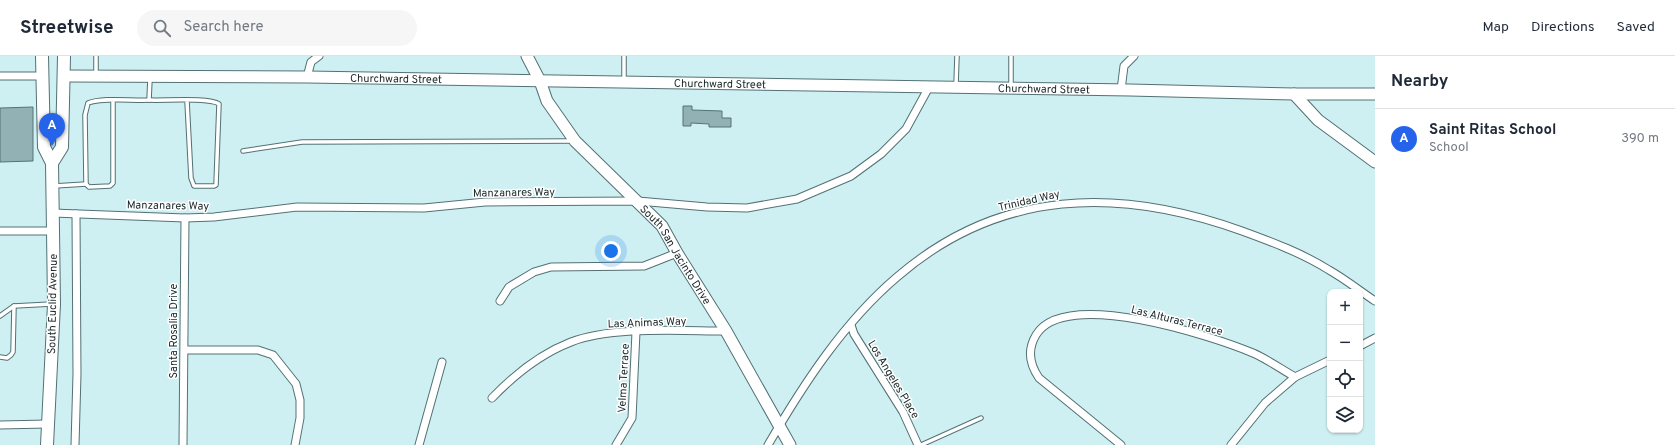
<!DOCTYPE html>
<meta charset="utf-8">
<style>
:root{--surface:#fff;--page:#f6f6f7;--text:#1f2937;--muted:#747a83;--line:#e0e1e3;--accent:#2563eb}
body{margin:0;font-family:Overpass,sans-serif;background:var(--page);color:var(--text)}
.controls{position:absolute;right:12px;bottom:12px;display:grid;overflow:hidden;border-radius:8px;box-shadow:0 1px 3px #0004}
.controls button{width:36px;height:36px;display:grid;place-items:center;padding:0;border:0;border-bottom:1px solid var(--line);background:var(--surface);color:var(--text);font:20px sans-serif}
.you{position:absolute;left:611px;top:195px;width:14px;height:14px;margin:-10px;border:3px solid #fff;border-radius:50%;background:#1a73e8;box-shadow:0 0 0 6px #1a73e833}
.badge{display:grid;place-items:center;width:26px;height:26px;border-radius:50%;background:var(--accent);color:#fff;font-size:13px;font-weight:700}
.pin{position:absolute;translate:-50% -33px;filter:drop-shadow(0 1px 2px #0008)}
.pin::after{content:'';position:absolute;top:21px;width:14px;height:12px;background:inherit;clip-path:polygon(0 0,100% 0,50% 100%)}
.list{margin:0;padding:0;list-style:none}
h2{display:flex;justify-content:space-between;align-items:center;height:52px;margin:0;padding:0 16px;font-size:17px}
h2 small{font-size:13px;font-weight:400;color:var(--muted)}
.list li{display:grid;grid-template-columns:26px 1fr auto;gap:12px;align-items:center;box-sizing:border-box;height:60px;padding:0 16px;border-top:1px solid var(--line)}
.list b{display:block;font-size:15px;white-space:nowrap}
.list p{margin:0;font-size:13px;white-space:nowrap;color:var(--muted)}
.list em{font-size:13px;font-style:normal;color:var(--muted)}
.icon{flex:none;width:22px;height:22px;fill:none;stroke:currentColor;stroke-width:2;stroke-linecap:round;stroke-linejoin:round}
.map{position:relative;flex:none;width:1375px;height:389px;overflow:hidden}
header{display:flex;align-items:center;gap:24px;box-sizing:border-box;height:56px;padding:0 20px;background:var(--surface);border-bottom:1px solid var(--line)}
header strong{font-size:19px}
nav{display:flex;gap:22px;margin-inline-start:auto;font-size:14px}
.search{width:280px;height:36px;background:var(--page);display:flex;align-items:center;gap:10px;box-sizing:border-box;padding:0 14px;border-radius:22px;color:var(--muted);font-size:15px}
main{display:flex}
aside{flex:1;background:var(--surface)}
.map>svg:first-child{display:block}
.building{fill:#92b1b5;stroke:#557376}
.lines{fill:none;stroke-linecap:round;stroke-linejoin:round}
.lane-casing{stroke:#537174;stroke-width:5.5}
.street-casing{stroke:#537174;stroke-width:9}
.secondary-casing{stroke:#537174;stroke-width:13}
.primary-casing{stroke:#537174;stroke-width:14}
.lane{stroke:#fff;stroke-width:3.5}
.street{stroke:#fff;stroke-width:7}
.secondary{stroke:#fff;stroke-width:11}
.primary{stroke:#fff;stroke-width:12}
.labels{text-anchor:middle;stroke-width:3;stroke-linejoin:round;paint-order:stroke}
.street-label{font-size:11px;fill:#182526;stroke:#fff}
</style>
<header>
<strong>Streetwise</strong>
<div class="search"><svg class="icon" aria-label="search" viewBox="0 0 24 24"><circle cx="10" cy="10" r="6"/><path d="M15 15l6 6"/></svg>Search here</div>
<nav><a>Map</a><a>Directions</a><a>Saved</a></nav>
</header>
<main>
<div class="map">
<svg width="1375" height="389" viewBox="0 0 1375 389">
<rect width="100%" height="100%" fill="#cff0f3"/>
<g class="building">
<path d="M683 50H692V54L722 55V62H731V71H709V68L691 67V70H683Z"/>
<path d="M33 51V105L0 106V52Z"/>
</g>
<g class="lines">
<defs>
<g id="lane">
<path d="M96 0V19"/>
<path d="M1011 0V30"/>
<path d="M624 25V0"/>
<path d="M956 29 957 0"/>
<path d="M149 44C163 45 209 41 219 48L216 129 214 130H194L191 122 187 45"/>
<path d="M113 45V127L110 130 89 131 86 128 85 59 88 47C103 41 132 45 149 44L150 23"/>
<path d="M243 95 302 86 572 85"/>
<path d="M54 130 86 128"/>
<path d="M0 260 14 250 52 248"/>
<path d="M0 301 7 302 11 299 13 296 14 250"/>
<path d="M921 389 981 362"/>
</g>
<g id="street">
<path d="M0 20H42"/>
<path d="M307 21 311 6 319 0"/>
<path d="M1121 34 1124 10 1134 0"/>
<path d="M53 157 185 162 214 161 297 151 424 152 485 146 638 145 707 151 747 152 797 143 851 120 881 98 906 73 929 31"/>
<path d="M0 175H53"/>
<path d="M500 245 509 231 534 216 551 211 644 210 677 197"/>
<path d="M851 269 854 278 903 356 918 389"/>
<path d="M1360 290 1375 282"/>
<path d="M185 294H258L273 299 296 328 300 344V362L295 389"/>
<path d="M492 342C515 318 540 298 571 286 611 270 682 275 726 275"/>
<path d="M0 369 47 368"/>
<path d="M75 389 77 318 76 158"/>
<path d="M183 389 185 162"/>
<path d="M419 389 442 306"/>
<path d="M616 389 632 362 636 276"/>
<path d="M768 389C803 329 843 267 897 221 1000 132 1119 131 1242 175 1272 186 1302 197 1329 214 1345 223 1360 235 1375 245"/>
<path d="M1121 389 1039 322C1030 309 1027 294 1036 279 1064 231 1212 280 1253 297 1267 303 1281 313 1295 321"/>
<path d="M1231 389 1265 347 1295 321 1330 304"/>
</g>
<g id="secondary">
<path id="s1" d="M527 0 540 25 547 45 575 85 662 170 677 197 726 275 790 389"/>
<path id="s2" d="M64 20 307 21 1130 34 1294 38H1375"/>
<path d="M1294 38 1318 64 1375 106"/>
</g>
<g id="primary">
<path d="M42 0 44 91 52 107 53 175 54 248 47 389"/>
<path d="M52 107 62 91 64 0"/>
</g>
</defs>
<use href="#lane" class="lane-casing"/>
<use href="#street" class="street-casing"/>
<use href="#secondary" class="secondary-casing"/>
<use href="#primary" class="primary-casing"/>
<use href="#lane" class="lane"/>
<use href="#street" class="street"/>
<use href="#secondary" class="secondary"/>
<use href="#primary" class="primary"/>
</g>
<g class="labels">
<g class="street-label">
<text dy="4" stroke="none"><textPath href="#s2" startOffset="332">Churchward Street</textPath></text>
<text dy="4" stroke="none"><textPath href="#s2" startOffset="656">Churchward Street</textPath></text>
<text dy="4" stroke="none"><textPath href="#s2" startOffset="980">Churchward Street</textPath></text>
<text transform="translate(514 136) rotate(-1)" y="4">Manzanares Way</text>
<text transform="translate(1029 144) rotate(-13)" y="4">Trinidad Way</text>
<text transform="translate(168 149) rotate(1)" y="4">Manzanares Way</text>
<text dy="4" stroke="none"><textPath href="#s1" startOffset="251">South San Jacinto Drive</textPath></text>
<text transform="translate(52 248) rotate(-89)" y="4">South Euclid Avenue</text>
<text transform="translate(1177 264) rotate(14)" y="4">Las Alturas Terrace</text>
<text transform="translate(647 266) rotate(-2)" y="4">Las Animas Way</text>
<text transform="translate(173 275) rotate(-90)" y="4">Santa Rosalia Drive</text>
<text transform="translate(623 322) rotate(-87)" y="4">Velma Terrace</text>
<text transform="translate(894 323) rotate(59)" y="4">Los Angeles Place</text>
</g>
</g>
</svg>
<div class="controls">
<button>+</button>
<button>−</button>
<button><svg class="icon" aria-label="locate" viewBox="0 0 24 24"><circle cx="12" cy="12" r="6"/><path d="M12 2v4M12 18v4M2 12h4M18 12h4"/></svg></button>
<button><svg class="icon" aria-label="layers" viewBox="0 0 24 24"><path d="M12 4l9 5-9 5-9-5zM3 14l9 5 9-5"/></svg></button>
</div>
<div class="you"></div>
<div class="pin badge" style="left:52px;top:90px">A</div>
</div>
<aside>
<h2>Nearby<small></small></h2>
<ul class="list">
<li><span class="badge">A</span><div><b>Saint Ritas School</b><p>School</p></div><em>390 m</em></li>
</ul>
</aside>
</main>
